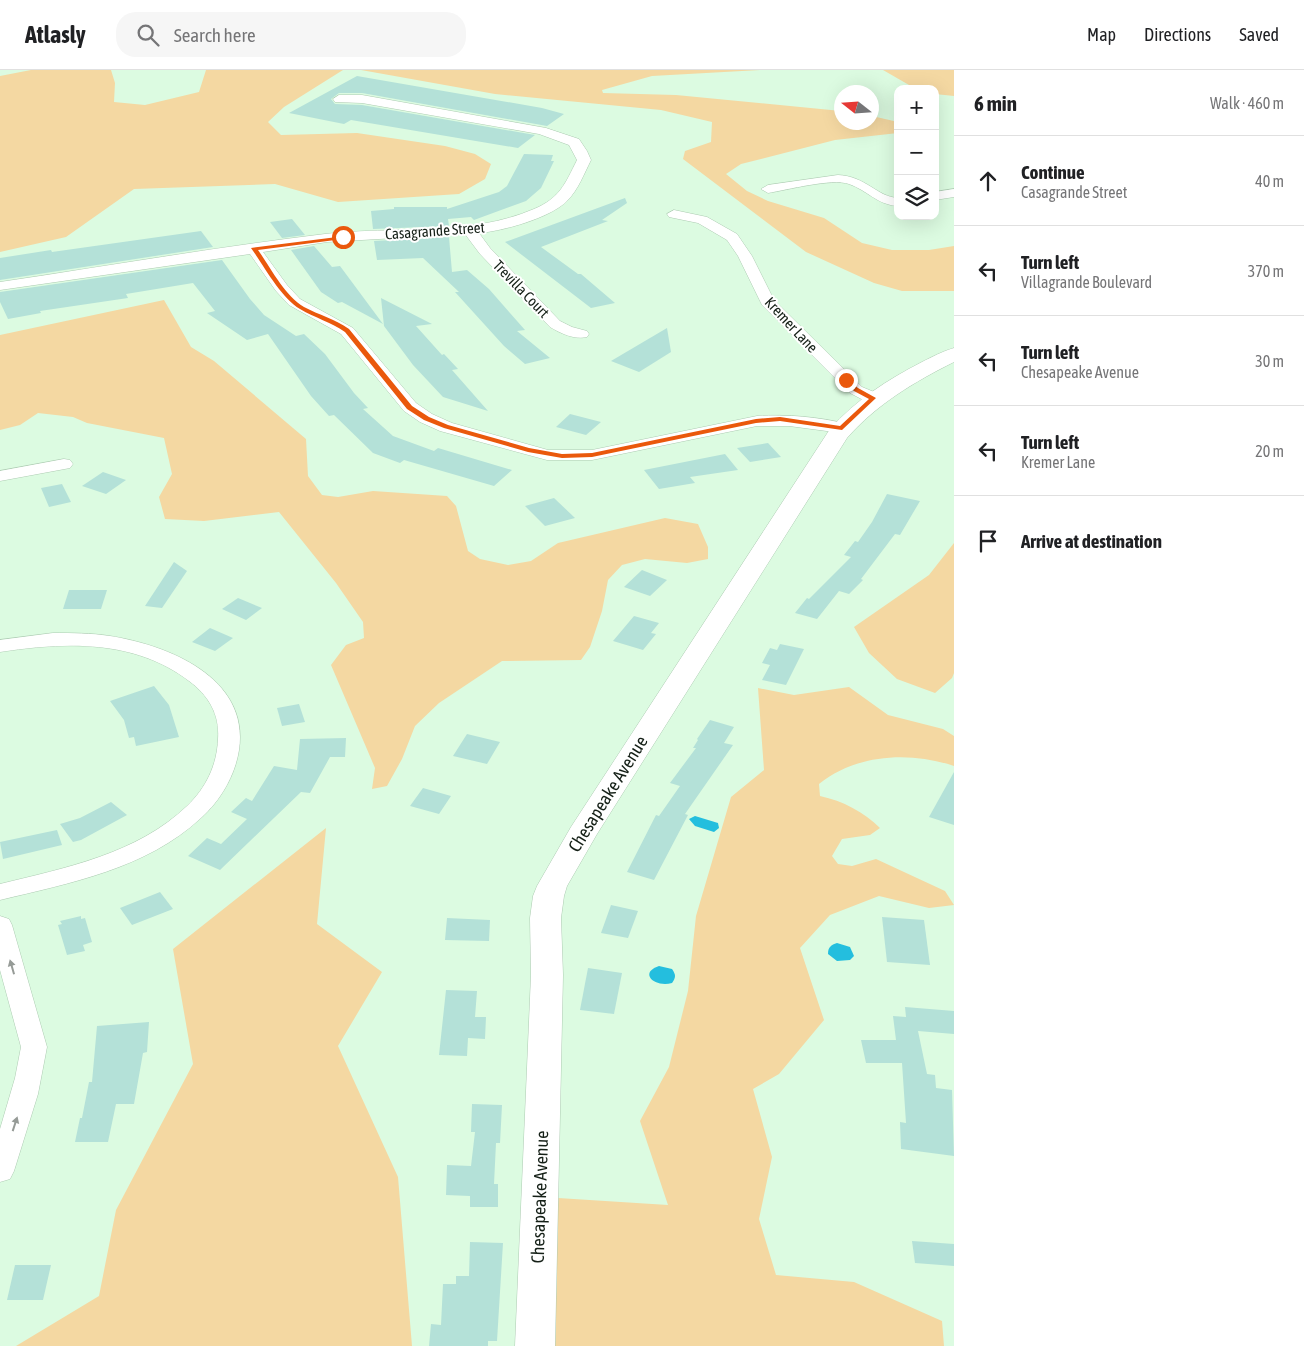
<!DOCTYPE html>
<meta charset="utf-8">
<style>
:root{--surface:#fff;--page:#f6f6f6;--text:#202124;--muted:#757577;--line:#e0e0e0}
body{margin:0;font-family:"Asap Condensed",sans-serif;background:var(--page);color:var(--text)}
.controls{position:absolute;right:15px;top:15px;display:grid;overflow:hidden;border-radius:10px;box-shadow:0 5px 20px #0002}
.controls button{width:45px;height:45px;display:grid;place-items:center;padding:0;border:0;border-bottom:1px solid var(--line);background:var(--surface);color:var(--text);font:25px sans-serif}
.compass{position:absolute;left:834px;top:15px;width:45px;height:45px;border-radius:50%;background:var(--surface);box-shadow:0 5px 20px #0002;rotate:287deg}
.stop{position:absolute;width:15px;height:15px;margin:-11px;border:4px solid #ea580c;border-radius:50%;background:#fff}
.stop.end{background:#ea580c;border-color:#fff;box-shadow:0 1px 5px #0008}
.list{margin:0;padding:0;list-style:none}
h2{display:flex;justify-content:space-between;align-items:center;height:65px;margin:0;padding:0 20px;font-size:21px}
h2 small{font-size:16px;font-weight:400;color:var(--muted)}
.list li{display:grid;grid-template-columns:32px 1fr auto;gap:15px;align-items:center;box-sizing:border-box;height:90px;padding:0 20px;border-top:1px solid var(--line)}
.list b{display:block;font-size:19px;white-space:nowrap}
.list p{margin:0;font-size:16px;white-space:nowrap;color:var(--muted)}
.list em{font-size:16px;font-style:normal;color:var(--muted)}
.icon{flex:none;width:28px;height:28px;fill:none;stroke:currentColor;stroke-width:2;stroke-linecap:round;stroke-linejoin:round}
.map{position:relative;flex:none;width:954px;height:1276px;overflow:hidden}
header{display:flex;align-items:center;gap:30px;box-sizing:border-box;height:70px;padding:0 25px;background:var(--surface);border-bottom:1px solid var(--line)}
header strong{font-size:24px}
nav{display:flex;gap:28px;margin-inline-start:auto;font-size:18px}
.search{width:350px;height:45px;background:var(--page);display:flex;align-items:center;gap:12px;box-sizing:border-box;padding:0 18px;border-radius:20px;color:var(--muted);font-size:19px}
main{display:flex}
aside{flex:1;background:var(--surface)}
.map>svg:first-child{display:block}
.green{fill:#f4d8a2}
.water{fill:#24bede}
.building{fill:#b4e1d8}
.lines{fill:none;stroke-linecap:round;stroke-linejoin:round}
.street-casing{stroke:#adcbb2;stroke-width:1}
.secondary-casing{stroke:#adcbb2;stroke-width:1}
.street{fill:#fff;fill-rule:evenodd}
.secondary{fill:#fff;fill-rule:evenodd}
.oneway{fill:#969b97}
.route{fill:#ea580c}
.labels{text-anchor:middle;stroke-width:4;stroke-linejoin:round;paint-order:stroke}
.far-street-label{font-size:15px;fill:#152017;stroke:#fff}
.street-label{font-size:18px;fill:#152017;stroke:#fff}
</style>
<header>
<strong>Atlasly</strong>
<div class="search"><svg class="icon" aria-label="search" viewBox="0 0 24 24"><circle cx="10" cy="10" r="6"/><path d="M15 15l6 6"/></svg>Search here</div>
<nav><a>Map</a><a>Directions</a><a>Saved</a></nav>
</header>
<main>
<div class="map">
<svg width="954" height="1276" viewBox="0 0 954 1276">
<rect width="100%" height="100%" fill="#dcfbe1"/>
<g class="green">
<path d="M31 0H111L115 13 114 32 145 35 199 22 206 0H343L284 37 268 52 281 65 357 63 445 76 475 84 491 94 485 109 459 124 338 132 275 114 134 119 66 167 0 182V6Z"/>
<path d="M361 0H760L652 6 602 20 603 23 676 25 841 41 842 52H872V46L898 52V63L835 70 741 94 726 104 747 121 768 131 824 148 862 173 892 180H929L954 176V221H902L874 213 806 182 683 89 685 81 711 72 712 52 661 40 495 24Z"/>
<path d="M883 0H954V26L935 24V19H916Z"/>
<path d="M164 230 191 277 214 291 306 369 308 406 322 425 338 427 373 421 447 426 456 436 468 481 480 489 508 495 531 491 558 473 665 448 698 454 708 477V489L687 493 645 489 622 495 608 510 602 541 590 577 581 590 502 591 439 633 415 656 402 689 387 716 372 719 375 698 331 595 346 575 364 568 363 552 336 513 279 442 204 451 165 449 159 427 172 404 164 368 87 353 73 347 38 343 20 355 0 360V265Z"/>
<path d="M954 473V603L952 608 935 623 897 609 869 583 854 557 929 505Z"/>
<path d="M849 617 888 645 943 659 954 666V696C910 681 856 684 819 714L820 726C843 731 864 742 880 758L870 765 842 769 832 786 838 794 852 796 876 789 945 821 954 835 929 838 879 826 830 845 800 878 824 950 779 1004 753 1019 772 1087 759 1149 776 1205 854 1212 942 1251 944 1276H555L558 1128 668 1135 640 1051 669 997 688 921 696 846 731 727 764 700 758 618 794 625Z"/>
<path d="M326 758 317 854 382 902 338 976 398 1107 412 1276H16L99 1226 116 1140 193 994 173 879Z"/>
</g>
<g class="water">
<path d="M695 746 718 753 719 758 714 762 695 756 689 749Z"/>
<path d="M837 873 850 877 854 886 850 890 837 891 828 884C828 877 831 875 837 873Z"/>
<path d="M659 896 672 899C676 905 676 907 672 913 655 918 638 903 659 896Z"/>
</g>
<g class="building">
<path d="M357 6 542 38 564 44 547 56 362 23H339L331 29 335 34 362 35 535 65 518 78 351 50 344 54 289 43Z"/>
<path d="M524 84 553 85 551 91H554L541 118 526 131 474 150 471 147 448 149 449 156 373 159 371 141 394 139V137H447V139L499 122 507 116Z"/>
<path d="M625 128 627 133 602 150 608 151 541 177 578 204H581L615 233 591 238 505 172Z"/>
<path d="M292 149 305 165 282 168 270 152Z"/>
<path d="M201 161 213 177 0 210V188L51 180 52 182Z"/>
<path d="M449 167 452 202 467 200 489 219 525 260 517 261 550 288 525 294 504 276 455 222H459L423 188 377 190 374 171Z"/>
<path d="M314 176 332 197 340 196 383 254 342 232 338 233 321 222 291 180Z"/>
<path d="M222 190 250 229 264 245 296 266 304 264 325 284 354 323 368 338 363 339 393 366 434 381 438 378 512 400 494 416 404 390 400 393 373 383 334 345 329 346 311 326 268 264 247 270 207 243 215 241 193 213 126 224 128 228 40 241 41 243 8 249 0 232V222Z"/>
<path d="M381 228 432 254 416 256 442 285 444 284 458 299 452 300 488 341 443 327 413 295 384 256Z"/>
<path d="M667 258 671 282 639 302 611 291Z"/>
<path d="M570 344 601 352 586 365 556 357Z"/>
<path d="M768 373 781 387 750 392 737 378Z"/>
<path d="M725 384 738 400 690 407 695 413 659 419 644 400Z"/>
<path d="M103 402 126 410 106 424 82 416Z"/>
<path d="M62 414 71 432 49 437 41 418Z"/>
<path d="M887 424 920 431 900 465 895 464 861 509 863 510 849 524 839 521 817 549 795 543 807 528 809 529 851 487 844 485 855 471 858 472 872 452Z"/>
<path d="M554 428 575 448 545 456 525 436Z"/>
<path d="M174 492 187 501 162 538 145 536Z"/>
<path d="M642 500 667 510 650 526 624 517Z"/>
<path d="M69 520H107L101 539H63Z"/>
<path d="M238 528 262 538 246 550 222 539Z"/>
<path d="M634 546 659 553 651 563 656 564 643 580 613 571Z"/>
<path d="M210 558 233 568 215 581 192 572Z"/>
<path d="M780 574 804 579 786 615 762 610 770 595 762 593 770 578 777 580Z"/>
<path d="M154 616 169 635 179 667 136 676 134 667 129 668 124 650 110 631Z"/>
<path d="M299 634 305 652 282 656 277 638Z"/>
<path d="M710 650 734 657 724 673 733 675 685 744 688 745 654 810 627 802 656 745 659 746 680 716 670 713 696 678H693L698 670 697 669Z"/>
<path d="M467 664 500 672 487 694 453 686Z"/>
<path d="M346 668 345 687H330L310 723 301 722 220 800 188 786 207 768 221 774 247 749 231 742 246 728 252 731 274 696 297 700 300 669Z"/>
<path d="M954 702V755L929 747Z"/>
<path d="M423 718 451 726 439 744 410 736Z"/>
<path d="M111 732 127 745 81 770 73 772 60 754 80 748Z"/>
<path d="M57 760 62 775 3 789 0 772Z"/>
<path d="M160 822 173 839 132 855 120 838Z"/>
<path d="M611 835 638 841 628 868 601 863Z"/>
<path d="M81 846V849L85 848 92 872 83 875 85 881 67 885 58 855 62 854 60 851Z"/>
<path d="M882 847 924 850 930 895 887 892Z"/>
<path d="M447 848 490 850 489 871 445 870Z"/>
<path d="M588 898 622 903 614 944 580 940Z"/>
<path d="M446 920 477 921 475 947H486L485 969 468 968 467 986 439 985Z"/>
<path d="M905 937 954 941V964L918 961 927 1004 935 1005 936 1018 952 1020 954 1086 901 1079 900 1052 906 1053 902 993H866L861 970H896L893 946 906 947Z"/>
<path d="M149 952 147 982 143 983 134 1034H116L108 1072H75L80 1048H82L89 1012H92L97 956Z"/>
<path d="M472 1034 502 1035 500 1073H496L494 1114H498V1137H470V1126L446 1125 447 1095 471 1096 475 1062H471Z"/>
<path d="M912 1171 954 1174V1196L915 1193Z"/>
<path d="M470 1172 503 1173 497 1271H488V1276H429L431 1254 441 1255 443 1214H456V1206H469Z"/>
<path d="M15 1195H51L43 1230H7Z"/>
</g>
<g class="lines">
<defs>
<g id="street">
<path d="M339 25H362L546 58 579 69 587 81 591 90C584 104 578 120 567 131 550 148 503 161 479 163L490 178 560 251 572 257 587 261 589 264 587 267C574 270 560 263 550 257L480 184 465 164 327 172 263 182 287 215 300 229 353 258 416 333 432 344 452 353 548 380H592L757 346C787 344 819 347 848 354L851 358 848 362 842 363 789 356H757L592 390H547L440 361 420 352 404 341 341 264 289 235 276 221 250 184 0 220V212C108 196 217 177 325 164 394 156 469 167 534 139 560 128 565 114 577 90L569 75 539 64 362 33 335 32 333 29Z"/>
<path d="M838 105C866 106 877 127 898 128V136C877 135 867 120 849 114 832 108 787 120 768 123L761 119 768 115Z"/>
<path d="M954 119V127L935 130V122Z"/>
<path d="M674 140 707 147 737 164 752 186 774 230 862 317 879 324 881 328 879 332H867L850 323 762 235 738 186 727 170 698 153 669 147 667 144Z"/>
<path d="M64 389 70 390 73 394 70 398 0 411V401Z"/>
<path d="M53 563C72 563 91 563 110 566 167 575 250 607 239 680 235 706 220 731 201 748 146 799 70 813 0 830V814C65 798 137 784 187 736 206 718 217 695 218 669 220 644 208 625 189 611 134 569 65 572 0 582V570Z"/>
<path d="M0 846 9 849 12 855 47 977 38 1024 14 1101 10 1109 0 1112V1059L15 1008 21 977 0 900Z"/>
</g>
<path id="secondary" d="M954 278V292C914 312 877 334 847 368L597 764 567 816 564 826 561 848 563 905 555 1276H515L531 905 530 848 533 826 537 816 571 757 830 359C856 330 887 310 922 292 932 287 943 281 954 278Z"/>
</defs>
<use href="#street" class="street-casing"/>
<use href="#secondary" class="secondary-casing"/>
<use href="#street" class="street"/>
<use href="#secondary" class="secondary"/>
</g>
<defs><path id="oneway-solid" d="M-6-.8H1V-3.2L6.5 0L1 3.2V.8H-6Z" transform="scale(1.25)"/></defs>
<g class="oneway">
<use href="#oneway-solid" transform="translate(12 897) rotate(-106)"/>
<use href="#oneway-solid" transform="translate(15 1054) rotate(-72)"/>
</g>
<path class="route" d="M345 166 343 169 258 180C271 198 284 225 304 237 319 245 335 249 349 259L412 336 429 347 448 355 529 378 562 384 592 383 756 349 780 347 840 356 869 329 854 321 843 310 846 308 858 318 876 328 842 360 780 351 756 353 592 387 562 388 528 382 444 358 424 350 407 339 345 262C331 252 315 248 300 239 281 228 264 196 251 178Z"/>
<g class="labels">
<g class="far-street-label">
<text transform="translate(435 161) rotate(-4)" y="5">Casagrande Street</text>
<text transform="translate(521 219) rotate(46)" y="5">Trevilla Court</text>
<text transform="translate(791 255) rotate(47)" y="5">Kremer Lane</text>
</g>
<g class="street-label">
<text transform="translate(608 724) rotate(-58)" y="6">Chesapeake Avenue</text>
<text transform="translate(540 1127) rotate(-88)" y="6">Chesapeake Avenue</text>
</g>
</g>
</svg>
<div class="controls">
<button>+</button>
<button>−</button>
<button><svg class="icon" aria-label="layers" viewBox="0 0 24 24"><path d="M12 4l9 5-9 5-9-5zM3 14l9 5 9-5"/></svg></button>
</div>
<svg class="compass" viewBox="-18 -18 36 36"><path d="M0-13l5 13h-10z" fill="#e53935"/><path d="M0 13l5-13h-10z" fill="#757577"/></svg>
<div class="stop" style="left:343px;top:167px"></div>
<div class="stop end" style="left:846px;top:310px"></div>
</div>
<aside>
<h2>6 min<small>Walk · 460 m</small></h2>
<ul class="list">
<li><svg class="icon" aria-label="ahead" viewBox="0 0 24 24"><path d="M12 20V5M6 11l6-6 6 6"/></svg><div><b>Continue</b><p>Casagrande Street</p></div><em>40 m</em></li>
<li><svg class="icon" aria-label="left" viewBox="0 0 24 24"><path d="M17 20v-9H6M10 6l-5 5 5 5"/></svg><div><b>Turn left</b><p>Villagrande Boulevard</p></div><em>370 m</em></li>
<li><svg class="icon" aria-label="left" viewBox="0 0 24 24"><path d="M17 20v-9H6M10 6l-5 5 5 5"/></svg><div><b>Turn left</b><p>Chesapeake Avenue</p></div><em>30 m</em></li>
<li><svg class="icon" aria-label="left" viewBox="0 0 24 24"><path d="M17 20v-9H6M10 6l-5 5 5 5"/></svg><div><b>Turn left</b><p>Kremer Lane</p></div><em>20 m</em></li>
<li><svg class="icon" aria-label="arrive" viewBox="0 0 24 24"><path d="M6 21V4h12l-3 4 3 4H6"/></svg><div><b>Arrive at destination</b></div></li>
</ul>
</aside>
</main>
